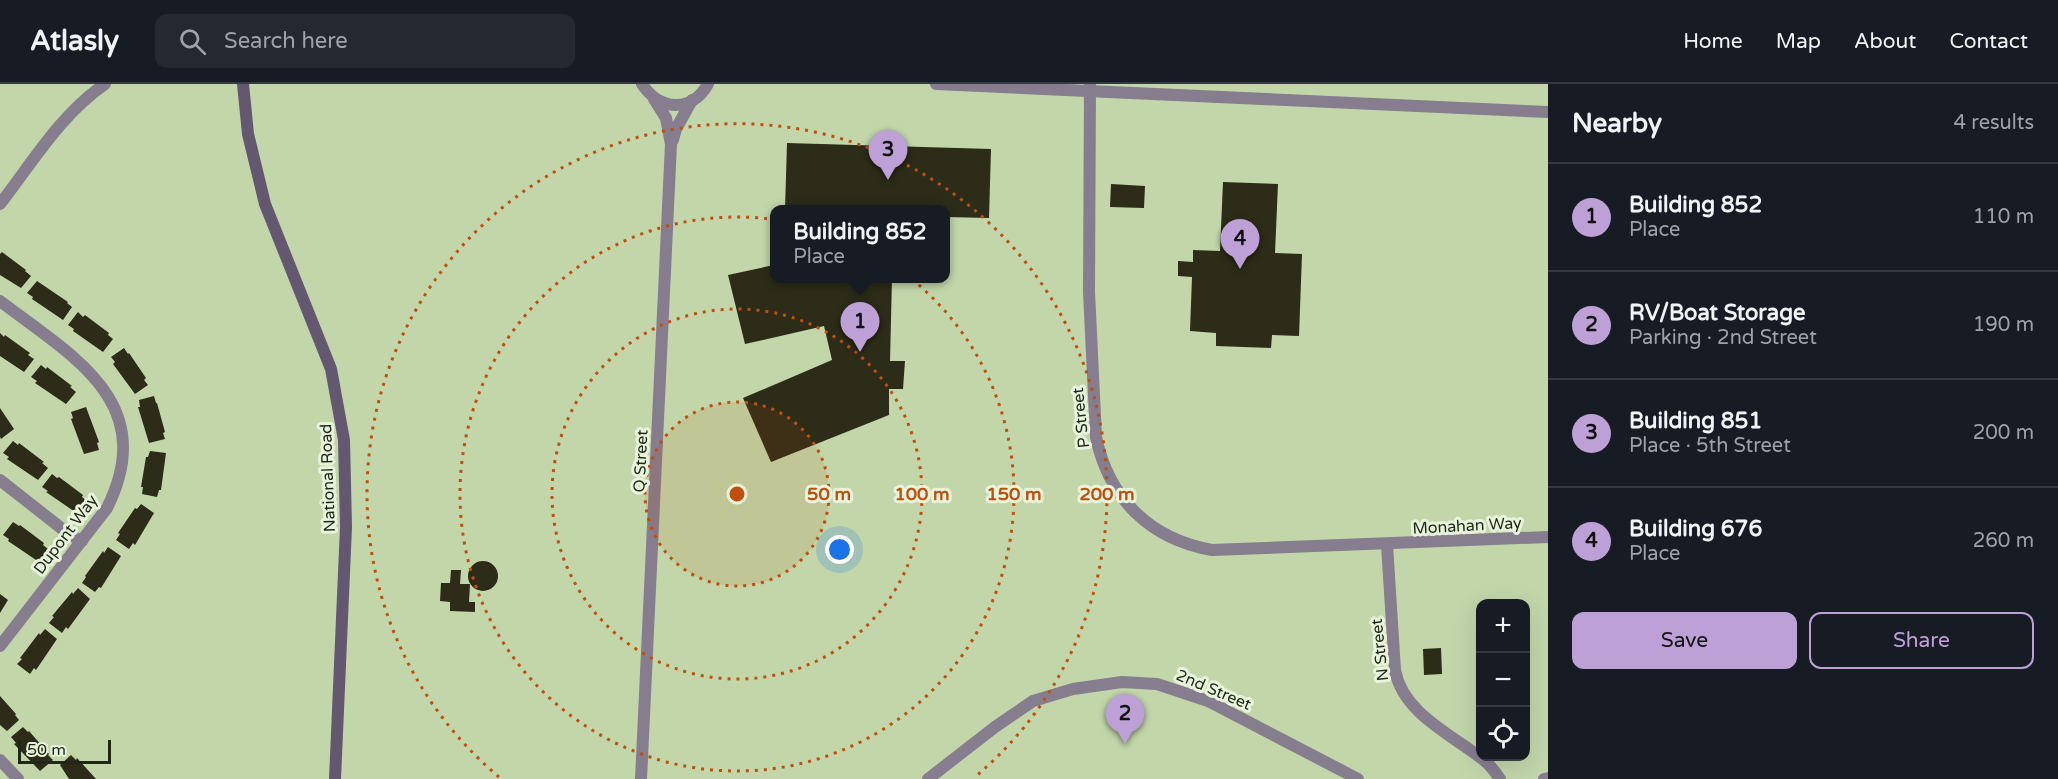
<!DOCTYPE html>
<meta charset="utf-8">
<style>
:root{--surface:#171b24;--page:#242831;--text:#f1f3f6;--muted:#9ea1a6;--line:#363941;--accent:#bda0d6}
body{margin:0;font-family:"Varela Round",sans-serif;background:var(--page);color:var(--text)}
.controls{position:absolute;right:18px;bottom:18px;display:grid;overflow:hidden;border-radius:12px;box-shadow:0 6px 24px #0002}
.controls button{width:54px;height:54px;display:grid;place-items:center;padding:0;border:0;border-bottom:2px solid var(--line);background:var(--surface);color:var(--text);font:30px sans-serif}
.scale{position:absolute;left:18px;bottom:15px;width:93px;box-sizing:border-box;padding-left:6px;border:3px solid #1f2716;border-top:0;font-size:16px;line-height:21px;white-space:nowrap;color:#1f2716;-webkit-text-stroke:4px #e8f3dc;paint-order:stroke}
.you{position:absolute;left:840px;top:466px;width:21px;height:21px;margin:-15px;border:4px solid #fff;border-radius:50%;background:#1a73e8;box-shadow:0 0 0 9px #1a73e833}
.badge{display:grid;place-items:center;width:39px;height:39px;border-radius:50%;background:var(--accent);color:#111;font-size:20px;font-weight:700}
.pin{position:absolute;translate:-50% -50px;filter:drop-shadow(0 2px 3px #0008)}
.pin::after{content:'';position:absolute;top:32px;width:21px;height:18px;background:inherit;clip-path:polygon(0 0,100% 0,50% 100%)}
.popup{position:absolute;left:770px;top:121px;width:180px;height:78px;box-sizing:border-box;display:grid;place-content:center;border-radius:12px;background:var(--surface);filter:drop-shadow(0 2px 4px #0005);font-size:20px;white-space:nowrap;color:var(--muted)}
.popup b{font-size:22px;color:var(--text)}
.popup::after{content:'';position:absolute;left:50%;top:100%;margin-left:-12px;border:12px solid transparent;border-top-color:var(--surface)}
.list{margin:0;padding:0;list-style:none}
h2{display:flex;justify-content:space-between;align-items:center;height:78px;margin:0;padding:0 24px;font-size:26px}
h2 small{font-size:20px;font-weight:400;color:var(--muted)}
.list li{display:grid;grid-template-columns:39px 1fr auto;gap:18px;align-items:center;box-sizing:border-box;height:108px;padding:0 24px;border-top:2px solid var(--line)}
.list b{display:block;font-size:22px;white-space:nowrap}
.list p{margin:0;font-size:20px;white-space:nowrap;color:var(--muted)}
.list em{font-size:20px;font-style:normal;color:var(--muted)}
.actions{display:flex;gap:12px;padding:18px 24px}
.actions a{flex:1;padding:14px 0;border:2px solid var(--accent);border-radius:12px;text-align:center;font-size:21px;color:var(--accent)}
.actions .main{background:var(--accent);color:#111}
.icon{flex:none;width:33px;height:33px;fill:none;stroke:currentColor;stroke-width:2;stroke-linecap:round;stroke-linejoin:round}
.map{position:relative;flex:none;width:1548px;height:695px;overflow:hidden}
header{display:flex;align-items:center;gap:36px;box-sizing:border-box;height:84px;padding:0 30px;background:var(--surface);border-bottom:2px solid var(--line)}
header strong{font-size:28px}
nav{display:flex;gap:33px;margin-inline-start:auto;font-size:21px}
.search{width:420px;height:54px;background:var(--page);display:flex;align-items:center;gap:15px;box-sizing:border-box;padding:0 21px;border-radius:12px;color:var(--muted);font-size:22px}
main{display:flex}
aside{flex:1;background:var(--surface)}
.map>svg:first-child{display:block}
.building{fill:#2c2c18}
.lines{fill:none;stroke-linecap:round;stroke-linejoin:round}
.minor{stroke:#867d8f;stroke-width:12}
.tertiary{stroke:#867d8f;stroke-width:12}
.secondary{stroke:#645770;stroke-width:12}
.ring{fill:none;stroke:#c04f0e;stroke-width:3;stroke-dasharray:3 6}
.labels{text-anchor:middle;stroke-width:6;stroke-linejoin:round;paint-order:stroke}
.street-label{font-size:16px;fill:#1f2716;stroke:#e8f3dc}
.centre{fill:#c04f0e;stroke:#e8f3dc;stroke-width:3}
.ring-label{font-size:18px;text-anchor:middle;font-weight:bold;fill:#c04f0e;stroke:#e8f3dc;stroke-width:6;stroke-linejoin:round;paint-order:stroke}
</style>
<header>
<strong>Atlasly</strong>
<div class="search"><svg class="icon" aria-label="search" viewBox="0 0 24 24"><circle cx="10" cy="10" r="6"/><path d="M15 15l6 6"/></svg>Search here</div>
<nav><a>Home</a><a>Map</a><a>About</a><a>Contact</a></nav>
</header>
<main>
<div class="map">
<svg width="1548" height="695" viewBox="0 0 1548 695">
<rect width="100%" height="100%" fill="#c2d6aa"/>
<g class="building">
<path d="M787 59 991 65 989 134 946 133V125H785Z"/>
<path d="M1223 98 1278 100 1275 169 1302 170 1299 252 1272 251 1271 264 1216 262V249L1190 247 1192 193 1178 192V177L1193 178V166L1220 167Z"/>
<path d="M1111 100 1145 102 1144 124 1110 123Z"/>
<path d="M2 168 26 186 25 187 31 192 21 204 0 191V170Z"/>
<path d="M774 181V194H892L890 277H905L903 305H889V331L771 378 743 314 832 276 824 242 745 260 728 191Z"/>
<path d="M37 197 68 218 67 219 72 223 63 236 32 215 33 213 27 209Z"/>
<path d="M78 228 83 233 85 231 109 249 108 251 113 255 103 268 73 247 74 245 68 241Z"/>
<path d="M0 249 4 253 5 251 30 269 28 271 34 275 24 288 0 272Z"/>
<path d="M124 264 128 270 129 269 146 294 144 296 148 301 135 310 113 280 115 278 111 273Z"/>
<path d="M41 281 46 285 47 283 72 302 70 303 76 308 66 320 35 299 37 297 31 293Z"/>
<path d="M154 312 156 319H157L165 348 163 349 165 355 149 359 138 323H140L139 316Z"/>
<path d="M86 323 99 358 97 359 99 366 84 370 71 335 73 334 71 328Z"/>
<path d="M0 324 14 345 1 355 0 353Z"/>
<path d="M13 357 18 361 19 359 44 378 42 379 48 384 38 396 7 375 9 373 3 369Z"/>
<path d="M150 367 166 369 161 406H159L157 413 142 410 143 403H141L146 373H148Z"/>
<path d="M52 390 57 394 59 393 83 411 82 413 87 417 78 430 46 408 48 407 42 403Z"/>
<path d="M141 420 154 429 135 461 133 459 129 465 116 456 120 450 118 449 135 424 137 425Z"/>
<path d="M13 438 19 442 20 441 44 459 43 461 48 465 39 478 8 457 9 455 3 451Z"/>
<path d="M108 463 121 472 101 504 99 503 95 508 82 499 86 493 85 492 103 467 104 469Z"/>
<circle cx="483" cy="492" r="15"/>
<path d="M451 486H461L460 500H470L469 518H475V528L450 527V518L440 517 441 499H450Z"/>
<path d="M78 504 90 515 68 545 66 543 62 549 49 539 54 533 52 532 72 508 73 510Z"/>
<path d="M0 510 8 516 0 529Z"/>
<path d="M45 545 57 555 36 586 34 584 30 590 17 580 22 575 20 574 39 549 40 551Z"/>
<path d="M1441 564 1442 590 1424 591 1423 565Z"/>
<path d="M0 612 16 630 15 631 19 636 7 647 0 641Z"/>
<path d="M23 643 28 648 29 647 49 670 48 671 53 676 40 687 14 660 16 659 11 653Z"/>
<path d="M71 671 76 676 77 674 96 695H69L60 681Z"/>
</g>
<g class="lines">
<g class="minor">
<path d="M642 0C659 26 691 30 708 0"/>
<path d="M936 0 1548 28"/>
<path d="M673 56 676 45 692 16"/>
<path d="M0 120C32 79 61 30 105 0"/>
<path d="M0 217C72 272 160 318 107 424L0 562"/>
<path d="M0 396 70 451 82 457"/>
<path d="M1387 461 1395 586C1403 630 1453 651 1485 677 1491 682 1496 689 1500 695"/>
<path d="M0 676 18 695"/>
<path d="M641 695 671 60 666 34 654 15"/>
<path d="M928 695 995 643 1033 617 1073 605 1122 598 1157 600 1208 617 1358 695"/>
<path d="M1544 695 1548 694"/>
</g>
<path class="tertiary" d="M1090 0 1089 208 1096 353C1109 415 1150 455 1212 466L1548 453"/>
<path class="secondary" d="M243 0 248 50 265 120 331 285 344 356 346 443 335 695"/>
</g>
<circle cx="737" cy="410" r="92" fill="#c04f0e" fill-opacity=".12"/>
<g class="ring">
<circle cx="737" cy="410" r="92"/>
<circle cx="737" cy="410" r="185"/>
<circle cx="737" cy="410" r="277"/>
<path d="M499 693A370 370 0 1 1 975 693"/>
</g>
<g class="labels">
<g class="street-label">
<text transform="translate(1080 334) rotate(-96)" y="6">P Street</text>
<text transform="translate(640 377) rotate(-87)" y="6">Q Street</text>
<text transform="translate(327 394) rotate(-92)" y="6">National Road</text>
<text transform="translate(1467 441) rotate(-3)" y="6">Monahan Way</text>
<text transform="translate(65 450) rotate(-53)" y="6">Dupont Way</text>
<text transform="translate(1379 566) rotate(-96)" y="6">N Street</text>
<text transform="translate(1214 605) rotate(23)" y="6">2nd Street</text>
</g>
</g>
<circle cx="737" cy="410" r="9" class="centre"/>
<g class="ring-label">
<text x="829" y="416">50 m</text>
<text x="922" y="416">100 m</text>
<text x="1014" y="416">150 m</text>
<text x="1107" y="416">200 m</text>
</g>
</svg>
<div class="controls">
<button>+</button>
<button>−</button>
<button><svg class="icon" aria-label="locate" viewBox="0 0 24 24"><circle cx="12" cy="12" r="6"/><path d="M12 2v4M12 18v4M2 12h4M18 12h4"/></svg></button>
</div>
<div class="scale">50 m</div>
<div class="you"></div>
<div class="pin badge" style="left:860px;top:268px">1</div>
<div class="popup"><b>Building 852</b>Place</div>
<div class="pin badge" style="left:1125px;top:660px">2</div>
<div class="pin badge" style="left:888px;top:96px">3</div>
<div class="pin badge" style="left:1240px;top:185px">4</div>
</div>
<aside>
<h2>Nearby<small>4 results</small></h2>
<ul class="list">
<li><span class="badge">1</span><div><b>Building 852</b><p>Place</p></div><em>110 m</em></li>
<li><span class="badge">2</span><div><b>RV/Boat Storage</b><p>Parking · 2nd Street</p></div><em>190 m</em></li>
<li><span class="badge">3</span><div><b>Building 851</b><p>Place · 5th Street</p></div><em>200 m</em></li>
<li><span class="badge">4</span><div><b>Building 676</b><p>Place</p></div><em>260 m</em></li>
</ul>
<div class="actions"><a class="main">Save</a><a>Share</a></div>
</aside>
</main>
